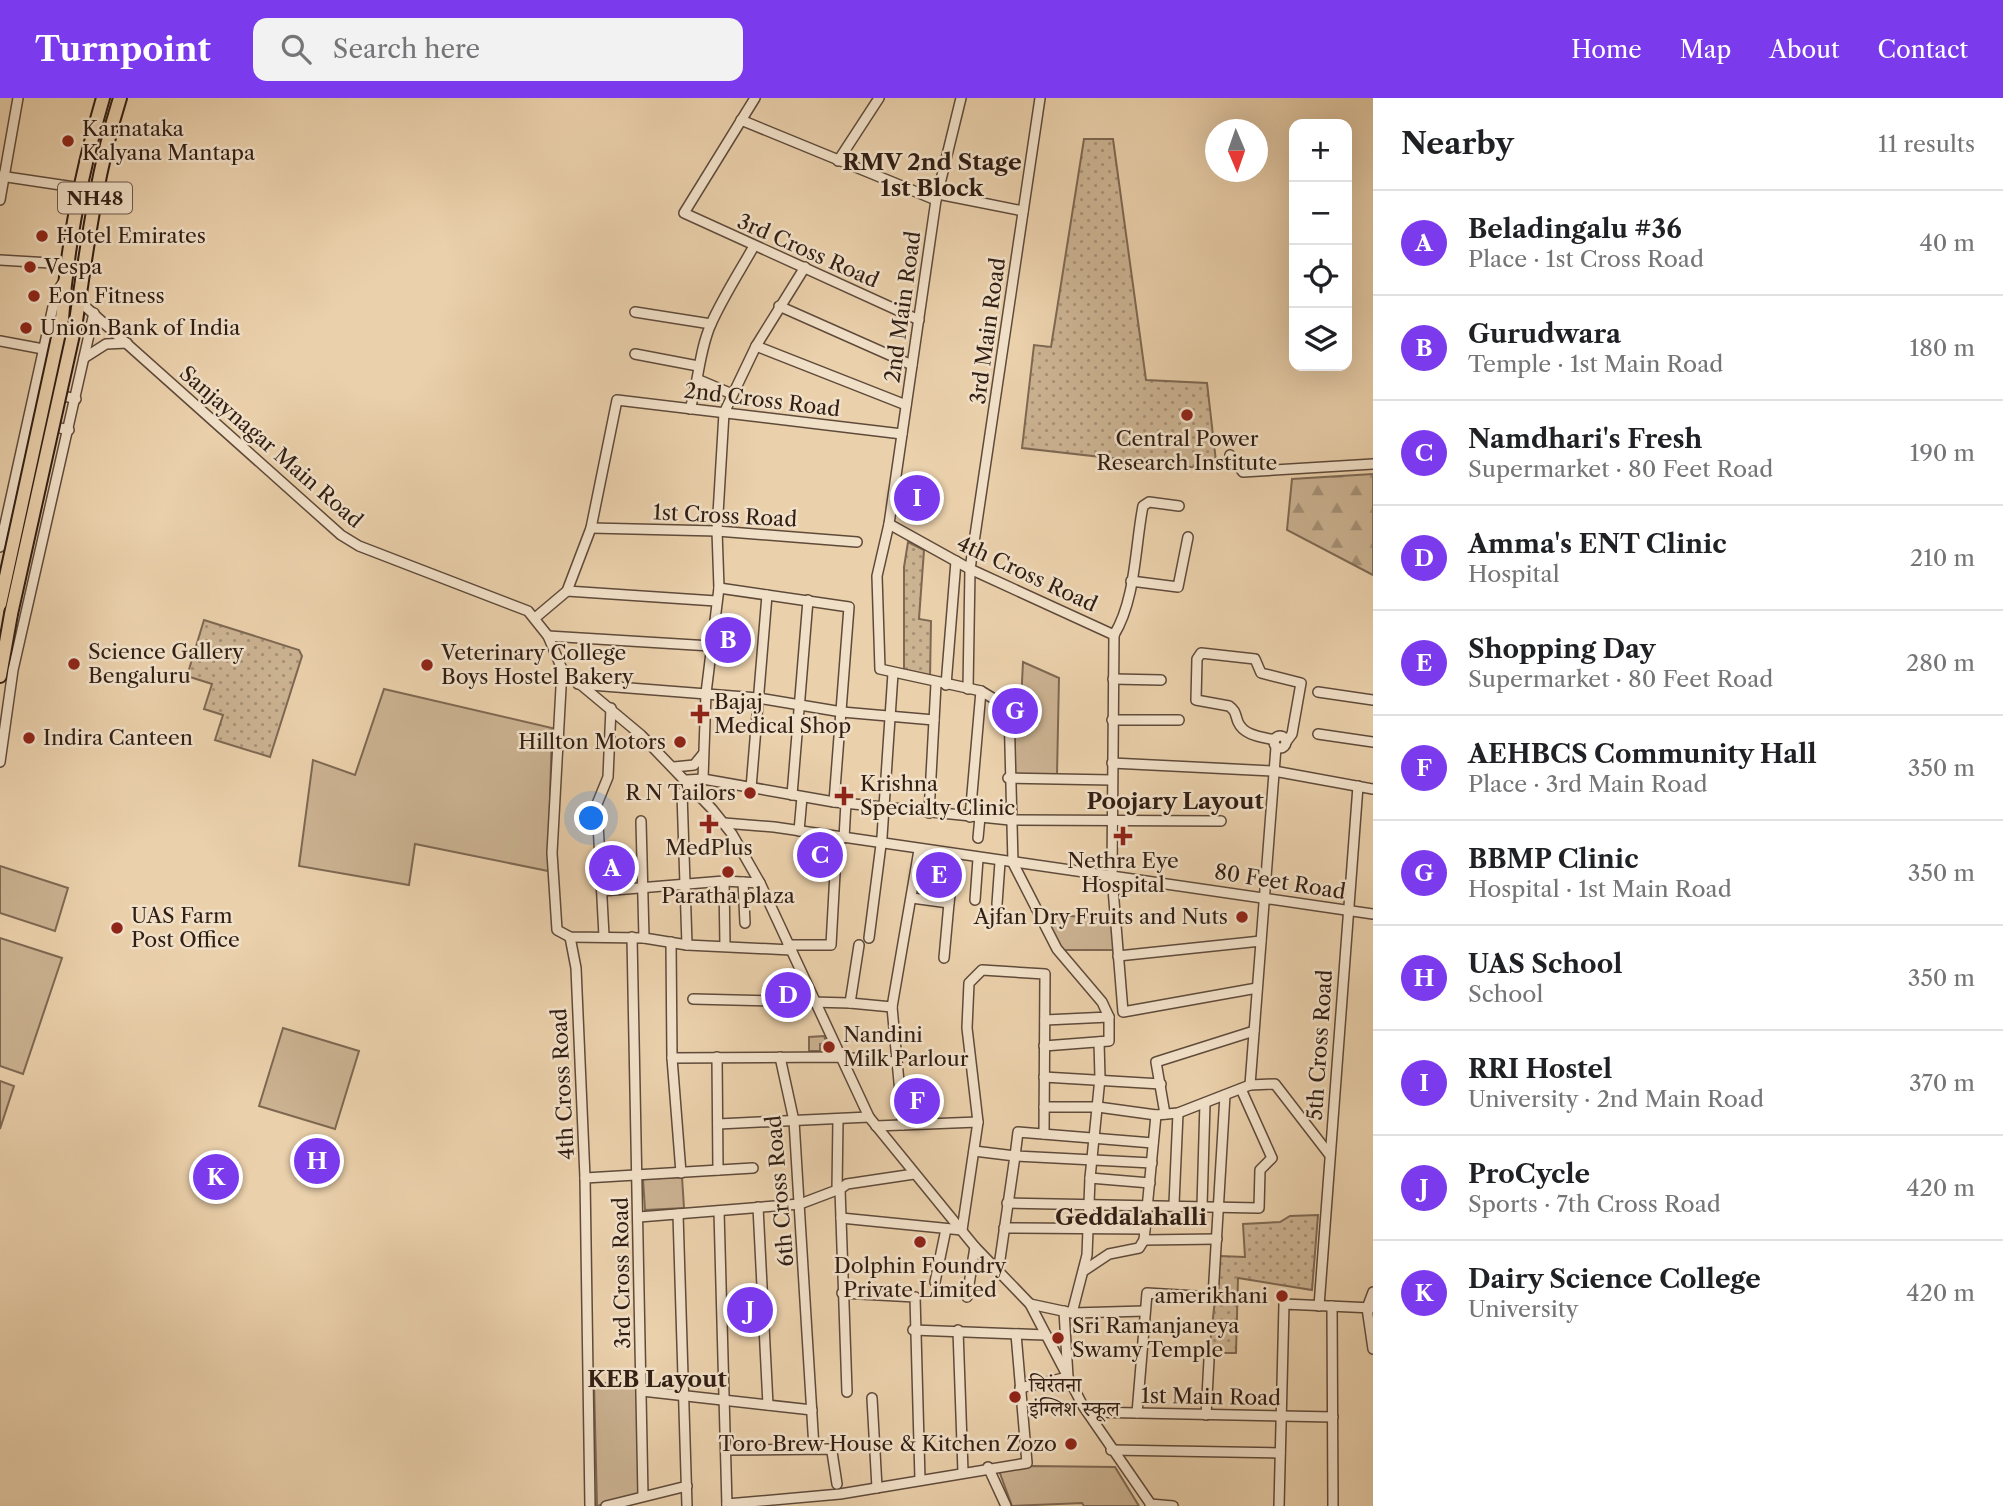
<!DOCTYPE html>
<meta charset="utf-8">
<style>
:root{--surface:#fff;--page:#f2f2f2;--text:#202124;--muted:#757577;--line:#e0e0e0;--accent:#7c3aed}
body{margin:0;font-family:"Libre Caslon Text","Noto Serif Devanagari",serif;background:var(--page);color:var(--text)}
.controls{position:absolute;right:21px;top:21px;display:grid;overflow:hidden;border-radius:14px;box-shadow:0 7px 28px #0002}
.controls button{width:63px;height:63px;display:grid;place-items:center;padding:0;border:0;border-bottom:2px solid var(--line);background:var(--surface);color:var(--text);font:35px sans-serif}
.compass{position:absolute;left:1205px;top:21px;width:63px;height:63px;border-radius:50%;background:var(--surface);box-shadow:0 7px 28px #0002;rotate:178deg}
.you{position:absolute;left:592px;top:721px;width:24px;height:24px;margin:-18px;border:5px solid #fff;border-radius:50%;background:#1a73e8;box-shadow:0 0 0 10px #1a73e833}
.badge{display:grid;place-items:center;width:46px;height:46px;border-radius:50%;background:var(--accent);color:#fff;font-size:23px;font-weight:700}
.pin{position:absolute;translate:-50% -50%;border:4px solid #fff;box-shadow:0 2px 7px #0006}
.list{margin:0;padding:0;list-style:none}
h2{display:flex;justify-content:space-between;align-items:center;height:91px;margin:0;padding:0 28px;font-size:30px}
h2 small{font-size:23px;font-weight:400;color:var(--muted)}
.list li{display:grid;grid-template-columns:46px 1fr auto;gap:21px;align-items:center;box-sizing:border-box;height:105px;padding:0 28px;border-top:2px solid var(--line)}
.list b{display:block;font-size:26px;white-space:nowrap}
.list p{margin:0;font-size:23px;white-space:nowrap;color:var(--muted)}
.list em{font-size:23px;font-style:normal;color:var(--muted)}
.icon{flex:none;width:38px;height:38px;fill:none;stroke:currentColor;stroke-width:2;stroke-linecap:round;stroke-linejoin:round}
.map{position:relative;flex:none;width:1373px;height:1408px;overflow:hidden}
header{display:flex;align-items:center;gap:42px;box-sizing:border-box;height:98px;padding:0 35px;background:var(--accent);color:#fff}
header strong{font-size:33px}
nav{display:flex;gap:38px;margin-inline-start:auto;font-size:24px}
.search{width:490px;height:63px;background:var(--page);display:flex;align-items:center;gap:18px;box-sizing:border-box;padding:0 24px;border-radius:14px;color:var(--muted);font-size:26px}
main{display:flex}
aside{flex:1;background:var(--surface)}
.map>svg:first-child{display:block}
.grass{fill:url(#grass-dots);stroke:#7e6852;stroke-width:2}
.forest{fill:url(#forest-firs);stroke:#7e6852;stroke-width:2}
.green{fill:#cbb291;stroke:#7e6852;stroke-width:2}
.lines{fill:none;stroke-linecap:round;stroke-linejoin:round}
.minor-casing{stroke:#5f4a3a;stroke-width:12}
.highway-casing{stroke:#311e14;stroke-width:16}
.minor{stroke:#f1e0c8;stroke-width:9}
.highway{stroke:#ead0ab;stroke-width:12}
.highway-bridge-casing{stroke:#311e14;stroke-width:16;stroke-linecap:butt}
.highway-bridge{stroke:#ead0ab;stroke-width:12}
.poi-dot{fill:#8f2418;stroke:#f1e0c8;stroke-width:2.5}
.labels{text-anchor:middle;stroke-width:5;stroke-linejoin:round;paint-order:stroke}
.shield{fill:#f1e0c8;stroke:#6b584a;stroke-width:2}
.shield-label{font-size:19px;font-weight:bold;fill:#311e14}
.poi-label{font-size:21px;fill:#311e14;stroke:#f1e0c8;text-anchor:start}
.street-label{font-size:21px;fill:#311e14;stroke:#f1e0c8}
.neighbourhood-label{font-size:23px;font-weight:bold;fill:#311e14;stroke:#f1e0c8}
</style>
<header>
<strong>Turnpoint</strong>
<div class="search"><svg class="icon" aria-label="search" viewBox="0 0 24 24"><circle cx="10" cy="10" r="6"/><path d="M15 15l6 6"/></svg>Search here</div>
<nav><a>Home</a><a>Map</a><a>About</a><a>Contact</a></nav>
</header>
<main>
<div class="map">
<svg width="1373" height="1408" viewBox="0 0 1373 1408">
<defs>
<pattern id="grass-dots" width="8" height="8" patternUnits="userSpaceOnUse" patternTransform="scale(1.75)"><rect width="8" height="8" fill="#cbb291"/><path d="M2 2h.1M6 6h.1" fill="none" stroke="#a59075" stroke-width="1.8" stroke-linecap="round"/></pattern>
<pattern id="forest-firs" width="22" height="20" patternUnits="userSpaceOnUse" patternTransform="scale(1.75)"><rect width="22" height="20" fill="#cbb291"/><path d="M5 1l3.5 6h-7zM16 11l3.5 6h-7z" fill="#a59075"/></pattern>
</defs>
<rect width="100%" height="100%" fill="#ead0ab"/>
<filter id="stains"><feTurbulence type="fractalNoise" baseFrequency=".00286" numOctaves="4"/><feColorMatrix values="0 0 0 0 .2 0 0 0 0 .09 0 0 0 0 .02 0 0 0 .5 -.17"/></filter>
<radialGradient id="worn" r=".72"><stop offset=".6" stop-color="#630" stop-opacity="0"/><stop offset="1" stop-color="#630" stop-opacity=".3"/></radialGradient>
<g class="grass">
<path d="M1084 41H1113L1146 282 1207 285 1217 372 1022 350 1034 247 1051 249Z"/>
<path d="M908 444 924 452 919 521 931 523 930 581 904 574V469Z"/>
<path d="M204 522 299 552 302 558 270 659 215 642 223 617 204 611 212 586 187 578Z"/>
<path d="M1318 1117 1312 1192 1238 1180 1236 1255H1209L1220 1158 1245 1159 1243 1126 1280 1124 1290 1118Z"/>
</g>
<path class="forest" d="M1373 376V477L1287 432 1292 381Z"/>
<g class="green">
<path d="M1023 564 1059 580 1057 677 1013 676 1014 602 1021 604Z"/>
<path d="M384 591 552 630 548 773 415 746 409 787 299 768 313 662 355 677Z"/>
<path d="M0 768 68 790 55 833 0 815Z"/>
<path d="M1042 816 1113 821 1115 852H1061Z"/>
<path d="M0 840 62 860 23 976 0 968Z"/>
<path d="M283 930 359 953 335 1031 259 1008Z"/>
<path d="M824 938 827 945 820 946V953H809V939Z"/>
<path d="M0 983 14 988 0 1031Z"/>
<path d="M682 1079 684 1110 645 1112 643 1081Z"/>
<path d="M594 1285H638L640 1396 597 1408Z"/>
<path d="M1031 1368 1115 1369 1139 1408H1084L1082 1405 1012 1408 998 1370Z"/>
</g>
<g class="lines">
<defs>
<g id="minor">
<path d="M755 0 684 115 919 222"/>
<path d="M961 0 936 102 889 426 877 478 880 571 981 593 1009 610 1013 765 1057 851 1102 904 1109 919 1045 922"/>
<path d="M741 22 936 102"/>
<path d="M838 63 879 0"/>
<path d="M0 78 81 90"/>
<path d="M938 96 1023 113"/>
<path d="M0 102 18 0"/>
<path d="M0 162 67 166"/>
<path d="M79 203 341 437 359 448 528 513 548 538 562 571 641 637 712 711 732 736 760 785 869 1019 975 1149 1030 1206 1083 1308 1152 1408"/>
<path d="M779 208 912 267"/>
<path d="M635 214 711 226"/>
<path d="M0 243 43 251"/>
<path d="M756 248 906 307"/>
<path d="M635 256 698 268"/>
<path d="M84 260 106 246 127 245"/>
<path d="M699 282 732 296"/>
<path d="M40 292 76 301"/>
<path d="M690 311C699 282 699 253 711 226 723 199 740 173 754 148"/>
<path d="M33 324 69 332"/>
<path d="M1230 357 1243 374 1373 366"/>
<path d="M889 426 970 471 1114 537"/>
<path d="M591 430 717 433 857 444"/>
<path d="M0 449 56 195 64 183"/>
<path d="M1131 483 1178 489 1188 439"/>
<path d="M719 490 849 509 834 704"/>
<path d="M567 493 716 503"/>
<path d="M535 520 567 493 591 430 617 302 902 336"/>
<path d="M1114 537 1112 778 1123 914 1257 890"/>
<path d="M1114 537C1136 501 1135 448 1143 408L1149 404 1179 408"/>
<path d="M548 538 711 548"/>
<path d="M562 571 552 755 557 832 570 839 644 840 687 847 791 852"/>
<path d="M1113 581 1161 582"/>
<path d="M578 586 758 600 842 614 934 622"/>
<path d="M946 587 956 463"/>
<path d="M968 591 970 471 1040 0"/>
<path d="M1318 594 1373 602"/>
<path d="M1112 622H1179"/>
<path d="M1318 636 1373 644"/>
<circle cx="1280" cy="644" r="6"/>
<path d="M1275 642C1262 639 1244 638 1238 624 1235 616 1236 613 1229 608L1196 602 1197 561 1201 555 1255 561 1261 575 1301 585 1292 636 1286 644"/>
<path d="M0 664 13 572 94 215"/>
<path d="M1112 665 1274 673 1373 691"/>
<path d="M674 669 694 667 703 656"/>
<path d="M1008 680 1112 682"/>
<path d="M703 681 706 595 719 490 717 433 724 315 756 248 805 169"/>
<path d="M687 682 703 681 834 704 1010 722 1221 723"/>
<path d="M751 690 767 497"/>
<path d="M792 697 808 502"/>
<path d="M929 715 936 586"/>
<path d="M970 719 981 593"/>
<path d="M641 723 644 840"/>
<path d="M724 725 774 729 1373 816"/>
<path d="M799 733 802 699"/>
<path d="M844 740 846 705"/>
<path d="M978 740 980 719"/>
<path d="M724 783 725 848"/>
<path d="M743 784 745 825"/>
<path d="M602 793 724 783 760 785"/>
<path d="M912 800 949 805 955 757"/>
<path d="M975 802 978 761"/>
<path d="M997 806 1000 764"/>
<path d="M604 838 597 706 608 679 611 610"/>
<path d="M570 839 576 870 585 1080 590 1408"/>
<path d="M632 839 643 1398"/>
<path d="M869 840 882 739 893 575"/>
<path d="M671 844 672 960 681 1075"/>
<path d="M687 847 682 695 692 688"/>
<path d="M788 847H831L837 739"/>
<path d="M1118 858 1261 843"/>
<path d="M944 860 949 805"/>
<path d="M693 901 850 905 892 909"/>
<path d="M850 905 859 847"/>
<path d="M1044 948 1109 943V919"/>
<path d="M717 959 718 1072"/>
<path d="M780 959 794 1023 814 1350"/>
<path d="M672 960 841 959 895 964"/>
<path d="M1044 979 1161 986"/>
<path d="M1250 987 1276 649"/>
<path d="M1044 1009H1098L1156 1017 1178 1015 1250 987 1275 986 1329 1056"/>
<path d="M1165 1016 1156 964 1254 933"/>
<path d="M718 1026 869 1019"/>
<path d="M903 1027 892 909 919 752"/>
<path d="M876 1028 978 1024"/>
<path d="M974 1053 1015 1058 998 1175"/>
<path d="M1152 1065 1015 1058 1018 1034 1153 1045"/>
<path d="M585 1080 753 1070"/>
<path d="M1090 1080 1150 1085"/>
<path d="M1007 1105 1259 1110 1260 1072 1272 1060 1241 991"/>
<path d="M1174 1106 1178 1015"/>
<path d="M1202 1108 1205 1005"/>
<path d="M758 1109 768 1307"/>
<path d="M719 1113 727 1408"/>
<path d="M678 1116 687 1408"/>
<path d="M639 1119 800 1106 837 1092 838 1021"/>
<path d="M841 1120 962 1132 978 1024 967 930 969 885 982 872 1045 876 1044 1036"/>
<path d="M1004 1130 1145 1131"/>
<path d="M1144 1142 1217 1141"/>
<path d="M1085 1172 1109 1156 1139 1150 1144 1142 1156 1017"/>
<path d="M935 1184 946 1131"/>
<path d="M1373 1194 1367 1210 1373 1251"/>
<path d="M842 1195 915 1199 920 1382"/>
<path d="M967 1199 975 1149"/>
<path d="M1030 1206 1072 1215 1145 1213"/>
<path d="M1319 1208 1358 688"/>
<path d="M1332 1208 1333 1408"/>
<path d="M1072 1215 1087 1157 1090 1080 1100 980 1099 944"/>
<path d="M913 1232 1046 1237"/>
<path d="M958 1232 963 1374"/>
<path d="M1020 1290 1068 1279 1064 1213"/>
<path d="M642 1293 812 1312"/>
<path d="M847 1294 840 1091 847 1086 914 1076"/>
<path d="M872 1300 877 1390"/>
<path d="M1088 1314 1333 1319"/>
<path d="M1137 1315 1147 1195 1213 1199 1225 997"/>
<path d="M1206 1317 1209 1262"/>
<path d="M726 1352 829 1351 832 1354 837 1386"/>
<path d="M1111 1352 1280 1355"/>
<path d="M988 1369 1006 1408"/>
<path d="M727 1406 840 1396 1027 1365 1016 1236"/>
<path d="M1150 1406 1173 1408"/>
<path d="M606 1408 687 1388"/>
<path d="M1279 1408 1284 1206 1373 1210"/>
</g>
<g id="highway">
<path d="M62 221C67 146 82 72 103 0"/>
<path d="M76 223C87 148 97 73 120 0"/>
<path d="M0 578 11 516"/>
</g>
</defs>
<use href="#minor" class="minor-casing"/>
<use href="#highway" class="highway-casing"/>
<use href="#minor" class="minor"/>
<use href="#highway" class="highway"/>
<defs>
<g id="highway-bridge">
<path d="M0 506 62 221"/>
<path d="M11 516 76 223"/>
</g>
</defs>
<use href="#highway-bridge" class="highway-bridge-casing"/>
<use href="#highway-bridge" class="highway-bridge"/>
</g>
<g class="poi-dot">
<circle cx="68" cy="43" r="7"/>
<circle cx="42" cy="138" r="7"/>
<circle cx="30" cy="169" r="7"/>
<circle cx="34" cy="198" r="7"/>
<circle cx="26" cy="230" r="7"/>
<circle cx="1187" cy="317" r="7"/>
<circle cx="74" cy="566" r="7"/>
<circle cx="427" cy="567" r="7"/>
<path d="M696.5 605.5h7v7h7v7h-7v7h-7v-7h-7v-7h7z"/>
<circle cx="29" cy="640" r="7"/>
<circle cx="680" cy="644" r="7"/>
<circle cx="750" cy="695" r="7"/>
<path d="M840.5 687.5h7v7h7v7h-7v7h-7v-7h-7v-7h7z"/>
<path d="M705.5 715.5h7v7h7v7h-7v7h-7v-7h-7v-7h7z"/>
<path d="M1119.5 727.5h7v7h7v7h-7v7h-7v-7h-7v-7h7z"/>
<circle cx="728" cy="774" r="7"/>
<circle cx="1242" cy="819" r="7"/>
<circle cx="117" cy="830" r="7"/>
<circle cx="829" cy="949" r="7"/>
<circle cx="920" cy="1144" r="7"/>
<circle cx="1282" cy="1198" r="7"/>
<circle cx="1058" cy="1240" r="7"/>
<circle cx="1015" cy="1299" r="7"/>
<circle cx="1071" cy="1346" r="7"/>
</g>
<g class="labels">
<rect class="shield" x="58" y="84.5" width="74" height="31" rx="5"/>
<g class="shield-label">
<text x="95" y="107">NH48</text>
</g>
<g class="poi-label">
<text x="82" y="38">Karnataka<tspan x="82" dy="24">Kalyana Mantapa</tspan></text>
<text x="56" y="145">Hotel Emirates</text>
<text x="44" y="176">Vespa</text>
<text x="48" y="205">Eon Fitness</text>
<text x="40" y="237">Union Bank of India</text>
<text x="1187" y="348" text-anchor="middle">Central Power<tspan x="1187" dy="24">Research Institute</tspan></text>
<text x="88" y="561">Science Gallery<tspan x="88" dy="24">Bengaluru</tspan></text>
<text x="441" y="562">Veterinary College<tspan x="441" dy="24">Boys Hostel Bakery</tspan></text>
<text x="714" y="611">Bajaj<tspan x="714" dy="24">Medical Shop</tspan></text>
<text x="43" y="647">Indira Canteen</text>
<text x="666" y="651" text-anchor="end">Hillton Motors</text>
<text x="860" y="693">Krishna<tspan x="860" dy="24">Specialty Clinic</tspan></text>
<text x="736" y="702" text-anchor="end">R N Tailors</text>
<text x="709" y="757" text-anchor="middle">MedPlus</text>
<text x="1123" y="770" text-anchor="middle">Nethra Eye<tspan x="1123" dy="24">Hospital</tspan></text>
<text x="728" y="805" text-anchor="middle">Paratha plaza</text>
<text x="131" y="825">UAS Farm<tspan x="131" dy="24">Post Office</tspan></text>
<text x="1228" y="826" text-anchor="end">Ajfan Dry Fruits and Nuts</text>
<text x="843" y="944">Nandini<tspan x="843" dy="24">Milk Parlour</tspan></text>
<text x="920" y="1175" text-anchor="middle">Dolphin Foundry<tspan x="920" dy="24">Private Limited</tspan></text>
<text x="1268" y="1205" text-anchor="end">amerikhani</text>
<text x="1072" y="1235">Sri Ramanjaneya<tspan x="1072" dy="24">Swamy Temple</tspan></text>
<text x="1029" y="1294">चिरंतना<tspan x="1029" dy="24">इंग्लिश स्कूल</tspan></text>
<text x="1057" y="1353" text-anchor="end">Toro Brew House &amp; Kitchen Zozo</text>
</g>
<g class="street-label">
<text transform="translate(808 153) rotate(24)" y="7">3rd Cross Road</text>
<text transform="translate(903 209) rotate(-82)" y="7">2nd Main Road</text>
<text transform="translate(988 233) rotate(-82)" y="7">3rd Main Road</text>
<text transform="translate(762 302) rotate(7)" y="7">2nd Cross Road</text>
<text transform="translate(271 349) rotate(41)" y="7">Sanjaynagar Main Road</text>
<text transform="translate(725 418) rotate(3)" y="7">1st Cross Road</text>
<text transform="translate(1027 476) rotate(25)" y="7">4th Cross Road</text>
<text transform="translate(1280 784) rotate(9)" y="7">80 Feet Road</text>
<text transform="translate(1320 947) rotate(-86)" y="7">5th Cross Road</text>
<text transform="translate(563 986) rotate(-93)" y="7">4th Cross Road</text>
<text transform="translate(780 1093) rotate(-95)" y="7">6th Cross Road</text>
<text transform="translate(622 1175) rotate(-91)" y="7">3rd Cross Road</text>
<text transform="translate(1211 1299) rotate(1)" y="7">1st Main Road</text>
</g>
<g class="neighbourhood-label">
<text x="932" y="72">RMV 2nd Stage<tspan x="932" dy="26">1st Block</tspan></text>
<text x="1175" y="711">Poojary Layout</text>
<text x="1131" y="1127">Geddalahalli</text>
<text x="657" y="1289">KEB Layout</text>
</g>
</g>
<rect width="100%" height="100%" filter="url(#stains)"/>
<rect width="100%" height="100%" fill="url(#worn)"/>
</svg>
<div class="controls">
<button>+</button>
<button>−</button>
<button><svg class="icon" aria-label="locate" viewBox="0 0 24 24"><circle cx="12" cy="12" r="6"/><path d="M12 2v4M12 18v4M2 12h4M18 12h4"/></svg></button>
<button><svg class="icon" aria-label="layers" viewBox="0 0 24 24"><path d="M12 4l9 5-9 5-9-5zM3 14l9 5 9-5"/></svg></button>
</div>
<svg class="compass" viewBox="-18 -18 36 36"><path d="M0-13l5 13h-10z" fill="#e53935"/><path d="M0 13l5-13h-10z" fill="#757577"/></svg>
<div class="you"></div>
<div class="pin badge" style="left:612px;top:770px">A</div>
<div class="pin badge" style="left:728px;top:542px">B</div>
<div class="pin badge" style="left:820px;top:757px">C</div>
<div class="pin badge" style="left:788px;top:897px">D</div>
<div class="pin badge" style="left:939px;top:777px">E</div>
<div class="pin badge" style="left:917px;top:1003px">F</div>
<div class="pin badge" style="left:1015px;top:613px">G</div>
<div class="pin badge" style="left:317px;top:1063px">H</div>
<div class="pin badge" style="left:917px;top:400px">I</div>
<div class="pin badge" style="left:750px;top:1212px">J</div>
<div class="pin badge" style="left:216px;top:1079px">K</div>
</div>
<aside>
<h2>Nearby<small>11 results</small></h2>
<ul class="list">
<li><span class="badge">A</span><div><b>Beladingalu #36</b><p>Place · 1st Cross Road</p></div><em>40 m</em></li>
<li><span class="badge">B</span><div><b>Gurudwara</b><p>Temple · 1st Main Road</p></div><em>180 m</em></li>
<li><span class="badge">C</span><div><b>Namdhari's Fresh</b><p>Supermarket · 80 Feet Road</p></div><em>190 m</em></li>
<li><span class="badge">D</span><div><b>Amma's ENT Clinic</b><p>Hospital</p></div><em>210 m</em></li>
<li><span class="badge">E</span><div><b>Shopping Day</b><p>Supermarket · 80 Feet Road</p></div><em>280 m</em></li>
<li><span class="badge">F</span><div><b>AEHBCS Community Hall</b><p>Place · 3rd Main Road</p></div><em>350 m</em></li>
<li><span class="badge">G</span><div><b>BBMP Clinic</b><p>Hospital · 1st Main Road</p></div><em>350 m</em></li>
<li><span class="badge">H</span><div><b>UAS School</b><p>School</p></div><em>350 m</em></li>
<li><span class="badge">I</span><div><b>RRI Hostel</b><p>University · 2nd Main Road</p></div><em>370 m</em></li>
<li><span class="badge">J</span><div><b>ProCycle</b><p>Sports · 7th Cross Road</p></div><em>420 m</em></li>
<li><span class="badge">K</span><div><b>Dairy Science College</b><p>University</p></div><em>420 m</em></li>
</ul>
</aside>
</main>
